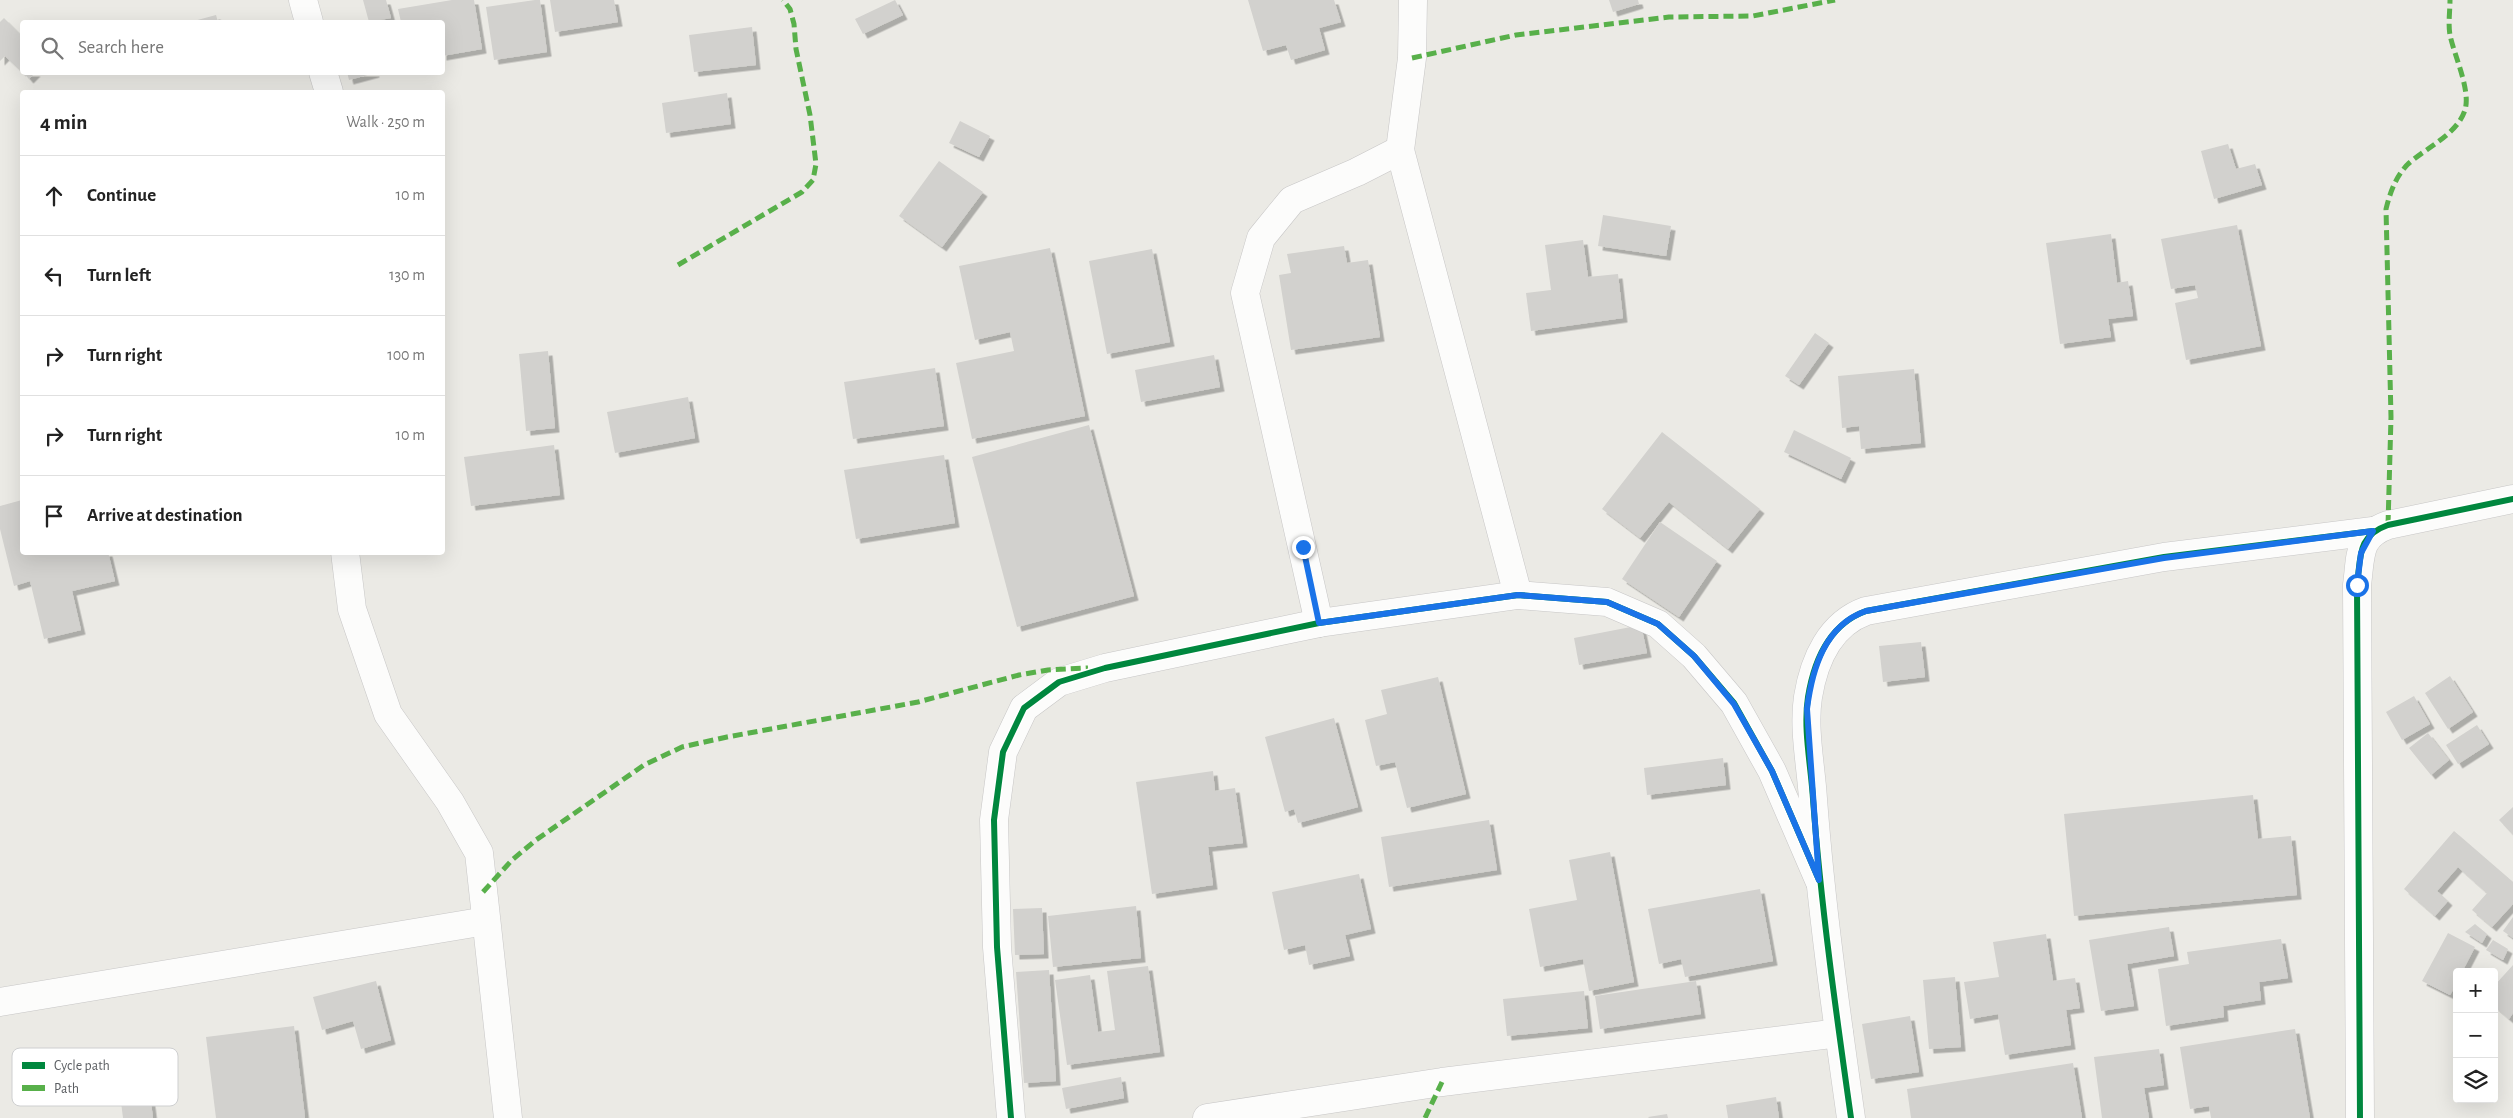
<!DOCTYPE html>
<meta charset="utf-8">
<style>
:root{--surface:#fff;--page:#f2f2f2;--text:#222;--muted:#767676;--line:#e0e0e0}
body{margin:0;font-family:"Alegreya Sans",sans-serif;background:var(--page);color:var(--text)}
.controls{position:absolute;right:15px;bottom:15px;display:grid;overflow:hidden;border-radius:5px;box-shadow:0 5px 20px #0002}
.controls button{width:45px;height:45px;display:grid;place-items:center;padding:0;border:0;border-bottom:1px solid var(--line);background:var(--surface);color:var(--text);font:25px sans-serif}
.stop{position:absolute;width:15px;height:15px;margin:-11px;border:4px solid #1a73e8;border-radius:50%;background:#fff}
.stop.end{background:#1a73e8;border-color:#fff;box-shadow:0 1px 5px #0008}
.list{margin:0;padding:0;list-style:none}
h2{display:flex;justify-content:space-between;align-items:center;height:65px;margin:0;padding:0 20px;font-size:21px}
h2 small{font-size:16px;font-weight:400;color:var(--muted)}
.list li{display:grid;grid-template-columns:32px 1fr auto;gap:15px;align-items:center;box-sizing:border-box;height:80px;padding:0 20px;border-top:1px solid var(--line)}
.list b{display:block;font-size:19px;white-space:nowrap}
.list em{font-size:16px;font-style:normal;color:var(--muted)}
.icon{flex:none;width:28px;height:28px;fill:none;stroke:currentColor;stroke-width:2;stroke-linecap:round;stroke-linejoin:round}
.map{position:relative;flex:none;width:2513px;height:1118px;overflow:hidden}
.search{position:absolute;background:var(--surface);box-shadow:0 5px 20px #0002;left:20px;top:20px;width:425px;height:55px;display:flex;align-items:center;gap:12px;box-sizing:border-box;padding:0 18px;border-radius:5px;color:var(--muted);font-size:19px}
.panel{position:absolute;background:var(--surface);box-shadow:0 5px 20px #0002;left:20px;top:90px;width:425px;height:465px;border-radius:5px}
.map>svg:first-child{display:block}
.building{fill:#d2d1ce;filter:url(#shadow)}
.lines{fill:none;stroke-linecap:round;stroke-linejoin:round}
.minor-casing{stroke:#c7c6c6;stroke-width:29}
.minor{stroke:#fcfcfb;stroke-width:28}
.quiet{stroke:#58b04a;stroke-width:5;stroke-dasharray:10 5;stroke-linecap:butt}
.cycleway-casing{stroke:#fff;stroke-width:9}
.cycleway{stroke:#00873e;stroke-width:6}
.route{stroke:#1a73e8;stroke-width:6}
.key{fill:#fff;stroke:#cecfd0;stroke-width:1}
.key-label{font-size:14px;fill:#5b5e62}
</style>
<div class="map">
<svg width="2513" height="1118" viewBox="0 0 2513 1118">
<defs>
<filter id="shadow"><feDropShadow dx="4.5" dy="4.5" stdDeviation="0" flood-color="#0004"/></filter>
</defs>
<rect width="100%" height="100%" fill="#ebeae5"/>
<g class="building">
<path d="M363 0H386L391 18 369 22Z"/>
<path d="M452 0H474L482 49 442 56V22H401L398 9Z"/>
<path d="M535 0H540L547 52 494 60 486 7Z"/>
<path d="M550 0H614L618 22 555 32Z"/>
<path d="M895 0 903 15 863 34 855 19Z"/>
<path d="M1248 0H1334L1341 22 1319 28 1325 50 1291 60 1286 45 1263 51Z"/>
<path d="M1609 0H1638L1639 4 1613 12Z"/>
<path d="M216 15 218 22H190Z"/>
<path d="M4 18 22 36V72L5 56 0 61V22Z"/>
<path d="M752 27 756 65 694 72 689 35Z"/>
<path d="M23 72H36L29 79Z"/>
<path d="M347 72H375V73L349 80Z"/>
<path d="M727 93 731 124 666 133 662 103Z"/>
<path d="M960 121 990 136 979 157 949 143Z"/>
<path d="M2228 144 2236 169 2255 164 2262 185 2214 199 2201 151Z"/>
<path d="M939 161 983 192 942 247 899 216Z"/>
<path d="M1603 215 1671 226 1666 256 1598 246Z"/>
<path d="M2237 225 2261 346 2186 360 2175 303 2198 298 2195 285 2171 289 2161 239Z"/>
<path d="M2111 234 2117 283 2128 281 2133 316 2108 319 2111 337 2060 344 2046 243Z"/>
<path d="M1583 240 1588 277 1618 274 1623 318 1531 331 1526 293 1551 290 1545 245Z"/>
<path d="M1344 246 1347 263 1368 260 1380 337 1291 350 1279 275 1291 273 1287 254Z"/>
<path d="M1050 248 1085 416 972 439 956 363 1014 351 1010 332 975 340 959 266Z"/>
<path d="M1152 249 1170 342 1107 354 1089 261Z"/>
<path d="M1815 333 1829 343 1799 385 1785 376Z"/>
<path d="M548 351 555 428 526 431 519 354Z"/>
<path d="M1214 355 1220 387 1141 402 1135 370Z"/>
<path d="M935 368 944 426 853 439 844 382Z"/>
<path d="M1914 369 1921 443 1861 449 1859 426 1842 428 1838 376Z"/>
<path d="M688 397 695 438 615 453 607 412Z"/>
<path d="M1089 425 1134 596 1017 627 972 457Z"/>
<path d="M1794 430 1851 458 1841 479 1784 452Z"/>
<path d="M1662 432 1760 509 1728 549 1669 502 1640 538 1602 509Z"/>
<path d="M554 445 560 495 471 506 464 457Z"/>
<path d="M944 455 955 523 856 539 844 470Z"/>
<path d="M22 500V552H108L115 581 72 591 81 630 44 639 30 581 14 586 0 529V506Z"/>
<path d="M1660 522 1717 561 1679 617 1622 579Z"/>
<path d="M1641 625 1647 653 1579 665 1574 638Z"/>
<path d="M1921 642 1925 677 1883 682 1879 646Z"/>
<path d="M2450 676 2473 712 2448 729 2425 693Z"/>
<path d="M1438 677 1466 794 1407 808 1395 762 1376 766 1365 720 1387 714 1381 690Z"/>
<path d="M2414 696 2430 724 2402 740 2386 712Z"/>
<path d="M1334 718 1358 807 1298 823 1294 809 1285 812 1265 737Z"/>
<path d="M2477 725 2489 744 2458 764 2446 745Z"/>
<path d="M2428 733 2449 760 2431 775 2409 748Z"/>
<path d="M1723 758 1726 785 1647 795 1644 768Z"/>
<path d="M1213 771 1215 791 1235 788 1243 843 1208 847 1213 885 1152 894 1136 782Z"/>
<path d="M2253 795 2258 839 2291 836 2297 895 2074 916 2064 814Z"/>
<path d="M2513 807V835L2499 820Z"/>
<path d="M1489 820 1497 870 1389 887 1381 837Z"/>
<path d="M2454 831 2513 882V904L2492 927 2472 910 2487 893 2458 867 2437 891 2448 901 2435 916 2404 889Z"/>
<path d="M1610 852 1634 982 1589 991 1583 959 1540 967 1529 909 1577 900 1569 860Z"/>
<path d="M1359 874 1371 929 1345 935 1350 956 1309 965 1305 945 1284 950 1272 892Z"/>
<path d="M1760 889 1773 961 1685 977 1681 959 1659 964 1648 909Z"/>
<path d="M1136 906 1141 958 1053 967 1048 916Z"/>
<path d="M1042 908 1044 954 1015 955 1013 909Z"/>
<path d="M2513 917V938L2503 931Z"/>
<path d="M2475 924 2487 934 2482 943 2465 932Z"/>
<path d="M2169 927 2174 956 2127 964 2134 1006 2101 1011 2089 940Z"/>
<path d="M2448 933 2475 947 2462 972H2457V983L2450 995 2422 981Z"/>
<path d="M2046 934 2053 981 2075 978 2080 1008 2066 1010 2071 1045 2005 1055 1998 1014 1970 1019 1964 982 1999 977 1993 942Z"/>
<path d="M2281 939 2288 978 2259 982 2261 1000 2223 1006 2224 1017 2166 1026 2158 969 2189 964 2187 952Z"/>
<path d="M2493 940 2508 949 2503 960 2486 950Z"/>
<path d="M2513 965V1013L2509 1019 2494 1006V986Z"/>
<path d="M1148 966 1160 1052 1067 1065 1055 980 1090 975 1098 1032 1115 1030 1107 971Z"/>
<path d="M1049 970 1056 1081 1024 1083 1016 972Z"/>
<path d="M1955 977 1961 1047 1929 1049 1923 980Z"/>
<path d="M376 981 391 1040 361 1049 353 1021 322 1030 313 997Z"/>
<path d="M1696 981 1701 1014 1600 1029 1595 996Z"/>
<path d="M1584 991 1588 1028 1507 1036 1503 999Z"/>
<path d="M1910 1016 1919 1072 1871 1079 1862 1024Z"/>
<path d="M294 1026 305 1118H216L206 1037Z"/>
<path d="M2295 1029 2310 1118H2211L2209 1106 2190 1109 2180 1047Z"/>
<path d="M2159 1049 2164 1085 2144 1088 2149 1118H2102L2094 1057Z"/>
<path d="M2073 1063 2082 1118H1911L1907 1089Z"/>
<path d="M146 1065 153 1118H123L117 1069Z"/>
<path d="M1121 1077 1124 1098 1066 1109 1062 1088Z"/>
<path d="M1776 1097 1779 1118H1728L1726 1105Z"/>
<path d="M1667 1114 1668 1118H1649L1648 1117Z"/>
</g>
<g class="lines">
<defs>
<g id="minor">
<path d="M303 0 309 22"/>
<path d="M323 72 329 92"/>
<path d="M1400 150 1518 595"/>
<path d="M345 552 352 609 388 714 450 802 479 853 508 1118"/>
<path d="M1319 623 1245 293 1261 238 1292 200 1357 172 1400 150 1412 58 1413 0"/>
<path d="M0 1002 486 921"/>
<path d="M1011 1118 997 947 994 820 1003 752 1024 708 1059 682 1105 668 1319 623 1518 595 1607 602 1658 624 1694 656 1734 703 1772 771 1819 880"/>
<path d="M1207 1118 1442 1082 1839 1033"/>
<path d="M1851 1118C1836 1012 1821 906 1813 799 1811 766 1803 729 1808 697 1814 660 1830 624 1866 611L2164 557 2373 531"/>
<path d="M2360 1118 2357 585C2361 556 2357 536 2388 525L2513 499"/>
</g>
</defs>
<use href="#minor" class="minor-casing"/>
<use href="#minor" class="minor"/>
<g class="quiet">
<path d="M1412 58 1516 35 1669 17 1753 16 1835 0"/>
<path d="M678 265 802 192 813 180 816 164 810 115 796 49 794 24 790 9 783 0"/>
<path d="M2388 525 2391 417 2386 209C2390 193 2395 178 2407 165 2425 148 2457 135 2465 110 2471 90 2454 55 2450 35 2448 24 2450 11 2450 0"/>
<path d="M483 892 512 860 536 840 644 765 682 747 727 737 918 702 1019 675 1048 670 1088 668"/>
<path d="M1425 1118 1442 1082"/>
</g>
<defs>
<g id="cycleway">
<path d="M1011 1118 997 947 994 820 1003 752 1024 708 1059 682 1105 668 1319 623 1518 595 1607 602 1658 624 1694 656 1734 703 1772 771 1819 880"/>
<path d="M1851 1118C1836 1012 1821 906 1813 799 1811 766 1803 729 1808 697 1814 660 1830 624 1866 611L2164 557 2373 531"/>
<path d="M2360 1118 2357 585C2361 556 2357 536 2388 525L2513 499"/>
</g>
</defs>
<use href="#cycleway" class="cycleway-casing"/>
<use href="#cycleway" class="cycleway"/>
</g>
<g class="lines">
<path class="route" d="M1303 547 1319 623 1518 595 1607 602 1658 624 1694 656 1734 704 1772 771 1819 880 1807 709C1812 669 1825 625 1866 611L2164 558 2373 531 2361 553 2357 585"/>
</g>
<rect x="12" y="1048" width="166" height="58" rx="8" class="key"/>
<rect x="22" y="1062" width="23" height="7" fill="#00873e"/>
<rect x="22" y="1085" width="23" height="6" fill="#58b04a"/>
<g class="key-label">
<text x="54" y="1070">Cycle path</text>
<text x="54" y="1093">Path</text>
</g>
</svg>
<div class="controls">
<button>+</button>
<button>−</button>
<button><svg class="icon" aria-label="layers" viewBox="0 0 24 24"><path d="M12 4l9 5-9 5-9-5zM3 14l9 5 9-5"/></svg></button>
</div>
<div class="stop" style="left:2357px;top:585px"></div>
<div class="stop end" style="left:1303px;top:547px"></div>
<div class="search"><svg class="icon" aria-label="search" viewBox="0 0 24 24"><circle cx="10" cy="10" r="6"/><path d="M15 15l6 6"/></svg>Search here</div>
<section class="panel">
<h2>4 min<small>Walk · 250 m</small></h2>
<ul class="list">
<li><svg class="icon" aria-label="ahead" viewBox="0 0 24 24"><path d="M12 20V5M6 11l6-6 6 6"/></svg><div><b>Continue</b></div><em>10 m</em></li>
<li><svg class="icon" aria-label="left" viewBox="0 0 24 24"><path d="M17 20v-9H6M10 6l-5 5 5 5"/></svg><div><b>Turn left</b></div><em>130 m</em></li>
<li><svg class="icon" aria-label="right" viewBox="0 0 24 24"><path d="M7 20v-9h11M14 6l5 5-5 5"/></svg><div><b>Turn right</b></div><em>100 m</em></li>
<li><svg class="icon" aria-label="right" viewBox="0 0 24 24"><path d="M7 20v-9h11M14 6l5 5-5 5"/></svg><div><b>Turn right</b></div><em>10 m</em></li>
<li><svg class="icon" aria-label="arrive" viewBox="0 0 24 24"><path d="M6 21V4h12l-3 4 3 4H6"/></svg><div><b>Arrive at destination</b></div></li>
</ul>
</section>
</div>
